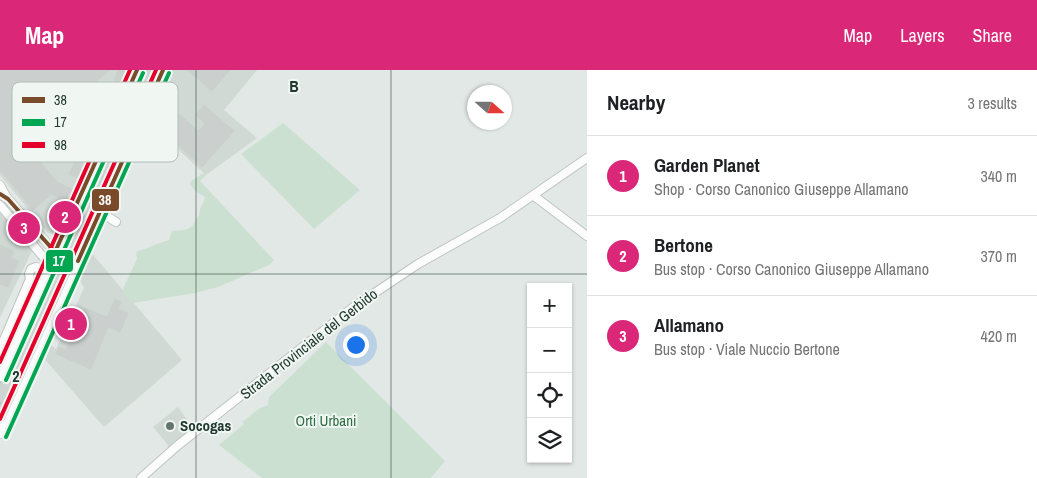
<!DOCTYPE html>
<meta charset="utf-8">
<style>
:root{--surface:#fff;--page:#f2f2f2;--text:#202124;--muted:#757577;--line:#e0e0e0;--accent:#db2777}
body{margin:0;font-family:"Archivo Narrow",sans-serif;background:var(--page);color:var(--text)}
.controls{position:absolute;right:15px;bottom:15px;display:grid;overflow:hidden;border-radius:0px;box-shadow:0 1px 4px #0004}
.controls button{width:45px;height:45px;display:grid;place-items:center;padding:0;border:0;border-bottom:1px solid var(--line);background:var(--surface);color:var(--text);font:25px sans-serif}
.compass{position:absolute;left:467px;top:15px;width:45px;height:45px;border-radius:50%;background:var(--surface);box-shadow:0 1px 4px #0004;rotate:111deg}
.you{position:absolute;left:355px;top:274px;width:18px;height:18px;margin:-12px;border:4px solid #fff;border-radius:50%;background:#1a73e8;box-shadow:0 0 0 8px #1a73e833}
.badge{display:grid;place-items:center;width:32px;height:32px;border-radius:50%;background:var(--accent);color:#fff;font-size:16px;font-weight:700}
.pin{position:absolute;translate:-50% -50%;border:2px solid #fff;box-shadow:0 1px 5px #0006}
.list{margin:0;padding:0;list-style:none}
h2{display:flex;justify-content:space-between;align-items:center;height:65px;margin:0;padding:0 20px;font-size:21px}
h2 small{font-size:16px;font-weight:400;color:var(--muted)}
.list li{display:grid;grid-template-columns:32px 1fr auto;gap:15px;align-items:center;box-sizing:border-box;height:80px;padding:0 20px;border-top:1px solid var(--line)}
.list b{display:block;font-size:19px;white-space:nowrap}
.list p{margin:0;font-size:16px;white-space:nowrap;color:var(--muted)}
.list em{font-size:16px;font-style:normal;color:var(--muted)}
.icon{flex:none;width:28px;height:28px;fill:none;stroke:currentColor;stroke-width:2;stroke-linecap:round;stroke-linejoin:round}
.map{position:relative;flex:none;width:587px;height:408px;overflow:hidden}
header{display:flex;align-items:center;gap:30px;box-sizing:border-box;height:70px;padding:0 25px;background:var(--accent);color:#fff}
header strong{font-size:24px}
nav{display:flex;gap:28px;margin-inline-start:auto;font-size:18px}
main{display:flex}
aside{flex:1;background:var(--surface)}
.map>svg:first-child{display:block}
.built{fill:#d1d9d5}
.green{fill:#cce0d2}
.building{fill:#cbd0ce;stroke:#cbd1ce}
.lines{fill:none;stroke-linecap:round;stroke-linejoin:round}
.minor-casing{stroke:#bfc4c2;stroke-width:10}
.major-casing{stroke:#bcc4c1;stroke-width:12}
.minor{stroke:#fbfcfb;stroke-width:8}
.major{stroke:#ced4d2;stroke-width:10}
.bus-1-casing{stroke:#f0f7f3;stroke-width:8}
.bus-2-casing{stroke:#f0f7f3;stroke-width:8}
.bus-3-casing{stroke:#f0f7f3;stroke-width:8}
.bus-1{stroke:#7a4b2a;stroke-width:4}
.bus-2{stroke:#00a651;stroke-width:4}
.bus-3{stroke:#e4002b;stroke-width:4}
.grid{fill:none;stroke:#223932;stroke-width:1;stroke-opacity:0.55}
.poi-dot{fill:#657671;stroke:#f0f7f3;stroke-width:2}
.labels{text-anchor:middle;stroke-width:4;stroke-linejoin:round;paint-order:stroke}
.street-label{font-size:15px;fill:#223932;stroke:#f0f7f3}
.park-label{font-size:15px;fill:#2f6d46;stroke:#f0f7f3}
.poi-label{font-size:15px;font-weight:bold;fill:#223932;stroke:#f0f7f3;text-anchor:start}
.key{fill:#f0f7f3;stroke:#b2beb9;stroke-width:1}
.key-label{font-size:14px;fill:#223932}
.grid-label{font-size:16px;text-anchor:middle;font-weight:bold;fill:#223932;stroke:#f0f7f3;stroke-width:4;stroke-linejoin:round;paint-order:stroke}
.line-badge{stroke:#f0f7f3;stroke-width:2}
.badge-label{font-size:14px;text-anchor:middle;font-weight:bold;fill:#fff}
</style>
<header>
<strong>Map</strong>
<nav><a>Map</a><a>Layers</a><a>Share</a></nav>
</header>
<main>
<div class="map">
<svg width="587" height="408" viewBox="0 0 587 408">
<rect width="100%" height="100%" fill="#e2e8e5"/>
<g class="built">
<path d="M0 0H130L61 161 57 164 48 163 0 105Z"/>
<path d="M170 0H257L224 40 257 68 206 105 147 51Z"/>
<path d="M0 143 32 181 0 247Z"/>
<path d="M89 180 182 290 104 357 42 286 48 273 56 279 84 218 78 206Z"/>
<path d="M178 337 190 354 194 351 198 353 206 351 167 381 168 375 153 357Z"/>
</g>
<g class="green">
<path d="M283 53 360 120 314 159 241 84Z"/>
<path d="M204 103 206 105 200 111 274 190 269 195 218 217 195 223 133 233 122 221 137 189 136 183 138 181C149 178 158 173 169 170L172 161C177 160 189 161 192 156 195 151 195 150 199 146L200 139 205 129 204 126 196 122 190 114 191 111Z"/>
<path d="M326 272 445 391 431 408H262L219 375 244 354 242 352 260 338 268 335 269 327Z"/>
</g>
<g class="building">
<path d="M0 0H110L65 37 72 46 48 66 41 57 21 74 35 90 37 88 57 112 74 120 69 132 51 124 33 140 0 100Z"/>
<path d="M118 0H129L80 109 69 104 88 60 90 61 101 35 104 36Z"/>
<path d="M187 0H230L212 21Z"/>
<path d="M204 35 234 61 202 97 163 62 179 44 198 61 205 54 196 45Z"/>
<path d="M0 175 14 181 11 188 19 191 8 217 0 214Z"/>
<path d="M115 229 121 232 118 239 128 243 120 262 108 257 91 299 56 284 59 277 66 280 72 266 67 264 77 241 82 244 85 238 107 247Z"/>
</g>
<g class="lines">
<defs>
<g id="minor">
<path d="M0 115 7 128"/>
<path d="M0 124 8 129 55 182 57 183"/>
<path d="M534 126 587 166"/>
<path d="M0 135 49 194"/>
<path d="M100 142 116 152"/>
<path d="M0 279 30 209 29 204 31 199 36 197 40 198 44 206"/>
<path d="M0 307 137 0"/>
<path d="M0 364 163 0"/>
<path d="M141 408 177 376 355 236 418 194 500 148 587 88"/>
</g>
<g id="major">
<path d="M0 327 146 0"/>
<path d="M0 348 156 0"/>
</g>
</defs>
<use href="#minor" class="minor-casing"/>
<use href="#major" class="major-casing"/>
<use href="#minor" class="minor"/>
<use href="#major" class="major"/>
<defs>
<g id="bus-1">
<path d="M0 124 8 129 55 182 67 187"/>
<path d="M55 182 137 0"/>
<path d="M78 191 163 0"/>
</g>
<g id="bus-2">
<path d="M6 310 143 3"/>
<path d="M6 367 169 3"/>
</g>
<g id="bus-3">
<path d="M0 292 130 0"/>
<path d="M0 349 156 0"/>
</g>
</defs>
<use href="#bus-1" class="bus-1-casing"/>
<use href="#bus-2" class="bus-2-casing"/>
<use href="#bus-3" class="bus-3-casing"/>
<use href="#bus-1" class="bus-1"/>
<use href="#bus-2" class="bus-2"/>
<use href="#bus-3" class="bus-3"/>
</g>
<path class="grid" d="M196 0V408M391 0V408M0 204H587"/>
<circle class="poi-dot" cx="170" cy="356" r="5"/>
<g class="labels">
<g class="street-label">
<text transform="translate(309 274) rotate(-38)" y="5">Strada Provinciale del Gerbido</text>
</g>
<g class="park-label">
<text x="326" y="356">Orti Urbani</text>
</g>
<g class="poi-label">
<text x="180" y="361">Socogas</text>
</g>
</g>
<rect x="12" y="12" width="166" height="80" rx="8" class="key"/>
<rect x="22" y="27" width="23" height="6" fill="#7a4b2a"/>
<rect x="22" y="49" width="23" height="7" fill="#00a651"/>
<rect x="22" y="72" width="23" height="6" fill="#e4002b"/>
<g class="key-label">
<text x="54" y="35">38</text>
<text x="54" y="57">17</text>
<text x="54" y="80">98</text>
</g>
<g class="grid-label">
<text x="294" y="22">B</text>
<text x="16" y="312">2</text>
</g>
<g class="line-badge">
<rect x="91" y="118" width="29" height="24" rx="5" fill="#7a4b2a"/>
<rect x="45" y="179" width="29" height="24" rx="5" fill="#00a651"/>
</g>
<g class="badge-label">
<text x="105" y="135">38</text>
<text x="59" y="196">17</text>
</g>
</svg>
<div class="controls">
<button>+</button>
<button>−</button>
<button><svg class="icon" aria-label="locate" viewBox="0 0 24 24"><circle cx="12" cy="12" r="6"/><path d="M12 2v4M12 18v4M2 12h4M18 12h4"/></svg></button>
<button><svg class="icon" aria-label="layers" viewBox="0 0 24 24"><path d="M12 4l9 5-9 5-9-5zM3 14l9 5 9-5"/></svg></button>
</div>
<svg class="compass" viewBox="-18 -18 36 36"><path d="M0-13l5 13h-10z" fill="#e53935"/><path d="M0 13l5-13h-10z" fill="#757577"/></svg>
<div class="you"></div>
<div class="pin badge" style="left:71px;top:254px">1</div>
<div class="pin badge" style="left:65px;top:147px">2</div>
<div class="pin badge" style="left:24px;top:158px">3</div>
</div>
<aside>
<h2>Nearby<small>3 results</small></h2>
<ul class="list">
<li><span class="badge">1</span><div><b>Garden Planet</b><p>Shop · Corso Canonico Giuseppe Allamano</p></div><em>340 m</em></li>
<li><span class="badge">2</span><div><b>Bertone</b><p>Bus stop · Corso Canonico Giuseppe Allamano</p></div><em>370 m</em></li>
<li><span class="badge">3</span><div><b>Allamano</b><p>Bus stop · Viale Nuccio Bertone</p></div><em>420 m</em></li>
</ul>
</aside>
</main>
